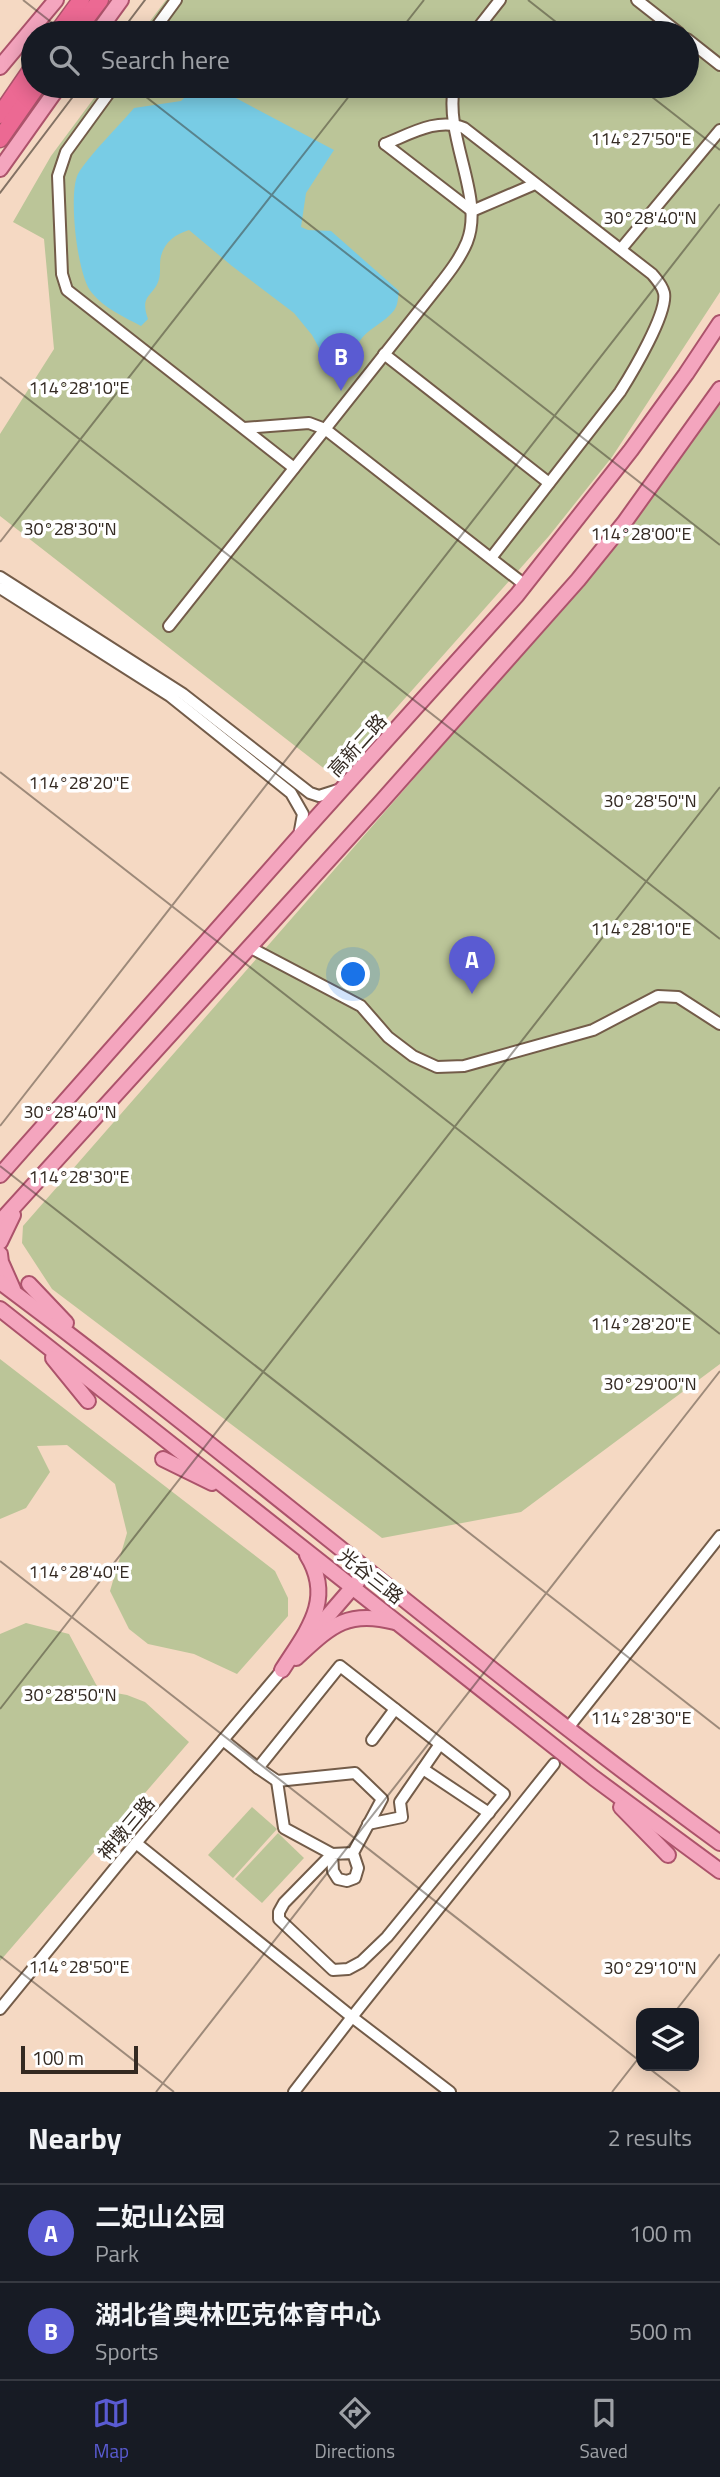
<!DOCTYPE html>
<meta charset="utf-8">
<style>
:root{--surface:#171b24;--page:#242831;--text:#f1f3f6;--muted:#9ea1a6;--line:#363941;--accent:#5a5bd2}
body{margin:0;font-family:"Titillium Web","Noto Sans SC",sans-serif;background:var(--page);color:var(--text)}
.controls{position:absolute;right:21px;bottom:21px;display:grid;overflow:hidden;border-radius:14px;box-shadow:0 4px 18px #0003}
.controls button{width:63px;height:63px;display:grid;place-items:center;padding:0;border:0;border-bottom:2px solid var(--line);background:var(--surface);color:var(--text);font:35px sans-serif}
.scale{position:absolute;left:21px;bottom:18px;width:117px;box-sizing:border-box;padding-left:7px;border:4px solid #342a22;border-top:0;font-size:19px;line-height:24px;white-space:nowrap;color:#342a22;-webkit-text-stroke:5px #fff;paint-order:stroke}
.you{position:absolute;left:354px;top:975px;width:24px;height:24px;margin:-18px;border:5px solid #fff;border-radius:50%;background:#1a73e8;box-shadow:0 0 0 10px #1a73e833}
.badge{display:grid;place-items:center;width:46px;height:46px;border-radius:50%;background:var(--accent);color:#fff;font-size:23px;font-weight:700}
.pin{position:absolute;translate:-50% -58px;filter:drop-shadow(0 2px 4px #0008)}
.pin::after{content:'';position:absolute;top:37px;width:24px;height:21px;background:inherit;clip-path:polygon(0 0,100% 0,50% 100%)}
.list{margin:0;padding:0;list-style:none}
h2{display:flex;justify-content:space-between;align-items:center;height:91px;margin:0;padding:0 28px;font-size:30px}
h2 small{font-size:23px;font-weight:400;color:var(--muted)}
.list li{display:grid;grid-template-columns:46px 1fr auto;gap:21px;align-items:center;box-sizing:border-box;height:98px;padding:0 28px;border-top:2px solid var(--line)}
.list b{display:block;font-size:26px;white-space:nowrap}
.list p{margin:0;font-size:23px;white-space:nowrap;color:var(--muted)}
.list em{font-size:23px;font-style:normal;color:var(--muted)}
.icon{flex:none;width:38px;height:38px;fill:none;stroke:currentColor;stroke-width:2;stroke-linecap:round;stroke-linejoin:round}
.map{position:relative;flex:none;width:720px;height:2092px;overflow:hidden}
.search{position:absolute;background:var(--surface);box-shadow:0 4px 18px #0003;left:21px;right:21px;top:21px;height:77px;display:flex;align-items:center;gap:18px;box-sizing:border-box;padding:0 24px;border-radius:38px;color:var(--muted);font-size:26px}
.sheet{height:287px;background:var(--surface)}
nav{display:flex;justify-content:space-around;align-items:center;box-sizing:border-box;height:98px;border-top:2px solid var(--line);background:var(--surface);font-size:19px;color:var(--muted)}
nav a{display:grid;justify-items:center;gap:4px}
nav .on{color:var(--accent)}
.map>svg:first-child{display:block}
.green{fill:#bbc598}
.water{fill:#78cce5}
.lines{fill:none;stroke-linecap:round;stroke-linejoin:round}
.minor-casing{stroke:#735c49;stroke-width:14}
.major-casing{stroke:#ac536b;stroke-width:18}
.highway-casing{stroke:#ac536b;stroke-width:19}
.minor{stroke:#fff;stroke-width:10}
.major{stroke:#f4a5be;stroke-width:14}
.highway{stroke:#ec6993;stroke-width:16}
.tram{stroke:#837264;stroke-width:2}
.ticks{fill:none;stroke:#342a22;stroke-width:2;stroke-opacity:0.45}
.labels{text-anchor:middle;stroke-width:7;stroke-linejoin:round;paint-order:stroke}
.street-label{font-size:19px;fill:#342a22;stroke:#fff}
.ticks-label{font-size:18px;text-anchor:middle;fill:#342a22;stroke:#fff;stroke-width:7;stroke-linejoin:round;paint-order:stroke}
</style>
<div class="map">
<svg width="720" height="2092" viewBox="0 0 720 2092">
<rect width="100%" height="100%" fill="#f5d9c3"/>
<g class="green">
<path d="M166 0H720V292L612 457 549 536 335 777 0 516V434L54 349 44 239 13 222 51 156 103 86H687V33H141Z"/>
<path d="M720 400V1364L521 1512 382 1538 52 1289 22 1243 23 1226 604 561Z"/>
<path d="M0 1359 275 1571 288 1598V1616L237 1674 194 1654 148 1644 129 1629 110 1591 127 1533 115 1484 67 1445 37 1446 50 1472 26 1508 0 1519Z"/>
<path d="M26 1623 69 1634 99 1690 127 1695 145 1702 189 1742 0 1961V1634Z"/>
<path d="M252 1807 277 1829 233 1878 208 1855Z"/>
<path d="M278 1833 304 1858 262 1903 235 1879Z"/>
</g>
<path class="water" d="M203 86H224L232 96 334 150 306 193 301 227 308 230 331 231 399 291C398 296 398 303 396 307 387 326 350 331 356 363L346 375 336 379 312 335 294 313 232 266 189 230C176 234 165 241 161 256 159 263 161 271 159 279 154 297 139 294 148 319L141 326C124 317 104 308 92 293 77 277 68 193 78 174 89 155 119 126 134 108L181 101 191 91Z"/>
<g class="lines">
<defs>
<g id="minor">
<path d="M637 0 679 33"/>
<path d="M152 33 176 0"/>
<path d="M474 33 500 0"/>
<path d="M687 39 720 65"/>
<path d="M114 86 66 152 58 176 62 274 67 290 294 468"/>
<path d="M385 144C410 134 438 117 464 128L652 274C657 280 662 285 664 293 668 313 632 373 620 392L491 558"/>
<path d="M385 144 472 211 535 184"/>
<path d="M621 249 720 130"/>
<path d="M384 354 549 483"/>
<path d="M244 428 309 423 325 429 525 585"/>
<path d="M0 577 183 694 310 793 319 796 341 789"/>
<path d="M0 588 170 696 291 793 303 814 299 836"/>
<path d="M169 626 437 288C448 274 460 259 467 242 485 197 444 138 454 86"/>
<path d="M249 947 361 1006 388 1037 413 1056 437 1067 464 1066 593 1030 658 996 678 997 720 1024"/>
<path d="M568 1728 720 1536"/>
<path d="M223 1740 258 1768 340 1666 504 1794 387 1937 361 1962 348 1969 333 1970 279 1919V1912L284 1903 332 1854 284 1828 277 1781"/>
<path d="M372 1740 395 1709"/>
<path d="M258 1768 277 1781 355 1773 382 1799 353 1853 332 1854 333 1871 338 1879 347 1881 355 1878 358 1868 353 1853"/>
<path d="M423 1769 489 1813"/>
<path d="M368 1824 402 1817 400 1802 440 1744"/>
<path d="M136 1843 352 2017 450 2092"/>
<path d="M0 2009 120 1862 282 1670"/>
<path d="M294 2092 352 2017 554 1764"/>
</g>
<g id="major">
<path d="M97 33 121 0"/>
<path d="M0 67 56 0"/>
<path d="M0 169 59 86"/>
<path d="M0 1175 298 838 517 595 631 450 686 374 720 323"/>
<path d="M0 1222 382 801 578 580 624 523 720 389"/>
<path d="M0 1242 13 1215"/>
<path d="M0 1254 1 1262 13 1289"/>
<path d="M0 1282C244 1464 474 1664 720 1843"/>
<path d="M29 1284 66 1323"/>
<path d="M0 1309 594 1778 720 1871"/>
<path d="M53 1358 88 1401"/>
<path d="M163 1459 212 1483"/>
<path d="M314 1632 358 1581"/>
<path d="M296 1658C330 1627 346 1609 395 1622"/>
<path d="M282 1670C306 1632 335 1600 307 1555"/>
<path d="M621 1807 668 1855"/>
</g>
<g id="highway">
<path d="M57 33 81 0"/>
<path d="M75 33 100 0"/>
<path d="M0 115 33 67"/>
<path d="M0 139 37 86"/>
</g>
</defs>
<use href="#minor" class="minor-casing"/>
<use href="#major" class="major-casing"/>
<use href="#highway" class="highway-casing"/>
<use href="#minor" class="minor"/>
<use href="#major" class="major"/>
<use href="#highway" class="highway"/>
<g class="tram">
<path d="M120 33 145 0"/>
<path d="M0 193 81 86"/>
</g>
</g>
<path class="ticks" d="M23 0 65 33M528 0 570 33M398 33 424 0M132 86 720 545M638 86 720 150M0 377 720 939M0 542 357 86M0 772 720 1334M0 1126 720 204M0 1166 720 1729M0 1561 641 2062M0 1709 720 787M0 1956 174 2092M674 2013 720 1954M646 2066 680 2092M156 2092 720 1371M612 2092 641 2055"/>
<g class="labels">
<g class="street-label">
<text transform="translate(357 745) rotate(-48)" y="7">高新二路</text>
<text transform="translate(371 1576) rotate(38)" y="7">光谷三路</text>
<text transform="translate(126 1828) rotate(-50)" y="7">神墩三路</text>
</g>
</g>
<g class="ticks-label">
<text x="641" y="145">114°27'50"E</text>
<text x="650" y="224">30°28'40"N</text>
<text x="79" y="394">114°28'10"E</text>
<text x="70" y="535">30°28'30"N</text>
<text x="641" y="540">114°28'00"E</text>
<text x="79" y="789">114°28'20"E</text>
<text x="650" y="807">30°28'50"N</text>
<text x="641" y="935">114°28'10"E</text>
<text x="70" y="1118">30°28'40"N</text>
<text x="79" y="1183">114°28'30"E</text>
<text x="641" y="1330">114°28'20"E</text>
<text x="650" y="1390">30°29'00"N</text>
<text x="79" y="1578">114°28'40"E</text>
<text x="70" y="1701">30°28'50"N</text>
<text x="641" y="1724">114°28'30"E</text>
<text x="79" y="1973">114°28'50"E</text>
<text x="650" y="1974">30°29'10"N</text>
</g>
</svg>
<div class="controls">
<button><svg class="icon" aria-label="layers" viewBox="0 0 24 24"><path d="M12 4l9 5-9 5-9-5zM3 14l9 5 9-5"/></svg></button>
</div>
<div class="scale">100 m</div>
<div class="you"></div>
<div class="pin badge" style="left:472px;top:994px">A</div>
<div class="pin badge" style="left:341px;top:391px">B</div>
<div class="search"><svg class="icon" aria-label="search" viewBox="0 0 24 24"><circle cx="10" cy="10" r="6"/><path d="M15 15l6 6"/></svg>Search here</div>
</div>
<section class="sheet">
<h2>Nearby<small>2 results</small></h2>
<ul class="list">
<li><span class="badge">A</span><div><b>二妃山公园</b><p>Park</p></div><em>100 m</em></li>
<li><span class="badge">B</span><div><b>湖北省奥林匹克体育中心</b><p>Sports</p></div><em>500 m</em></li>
</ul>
</section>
<nav>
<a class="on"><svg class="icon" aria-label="map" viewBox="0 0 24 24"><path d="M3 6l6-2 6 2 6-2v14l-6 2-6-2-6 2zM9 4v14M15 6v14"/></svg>Map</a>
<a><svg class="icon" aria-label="directions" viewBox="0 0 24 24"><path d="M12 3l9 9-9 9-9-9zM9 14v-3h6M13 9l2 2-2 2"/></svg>Directions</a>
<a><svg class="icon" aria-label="saved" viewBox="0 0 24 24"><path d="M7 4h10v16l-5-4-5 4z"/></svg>Saved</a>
</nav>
